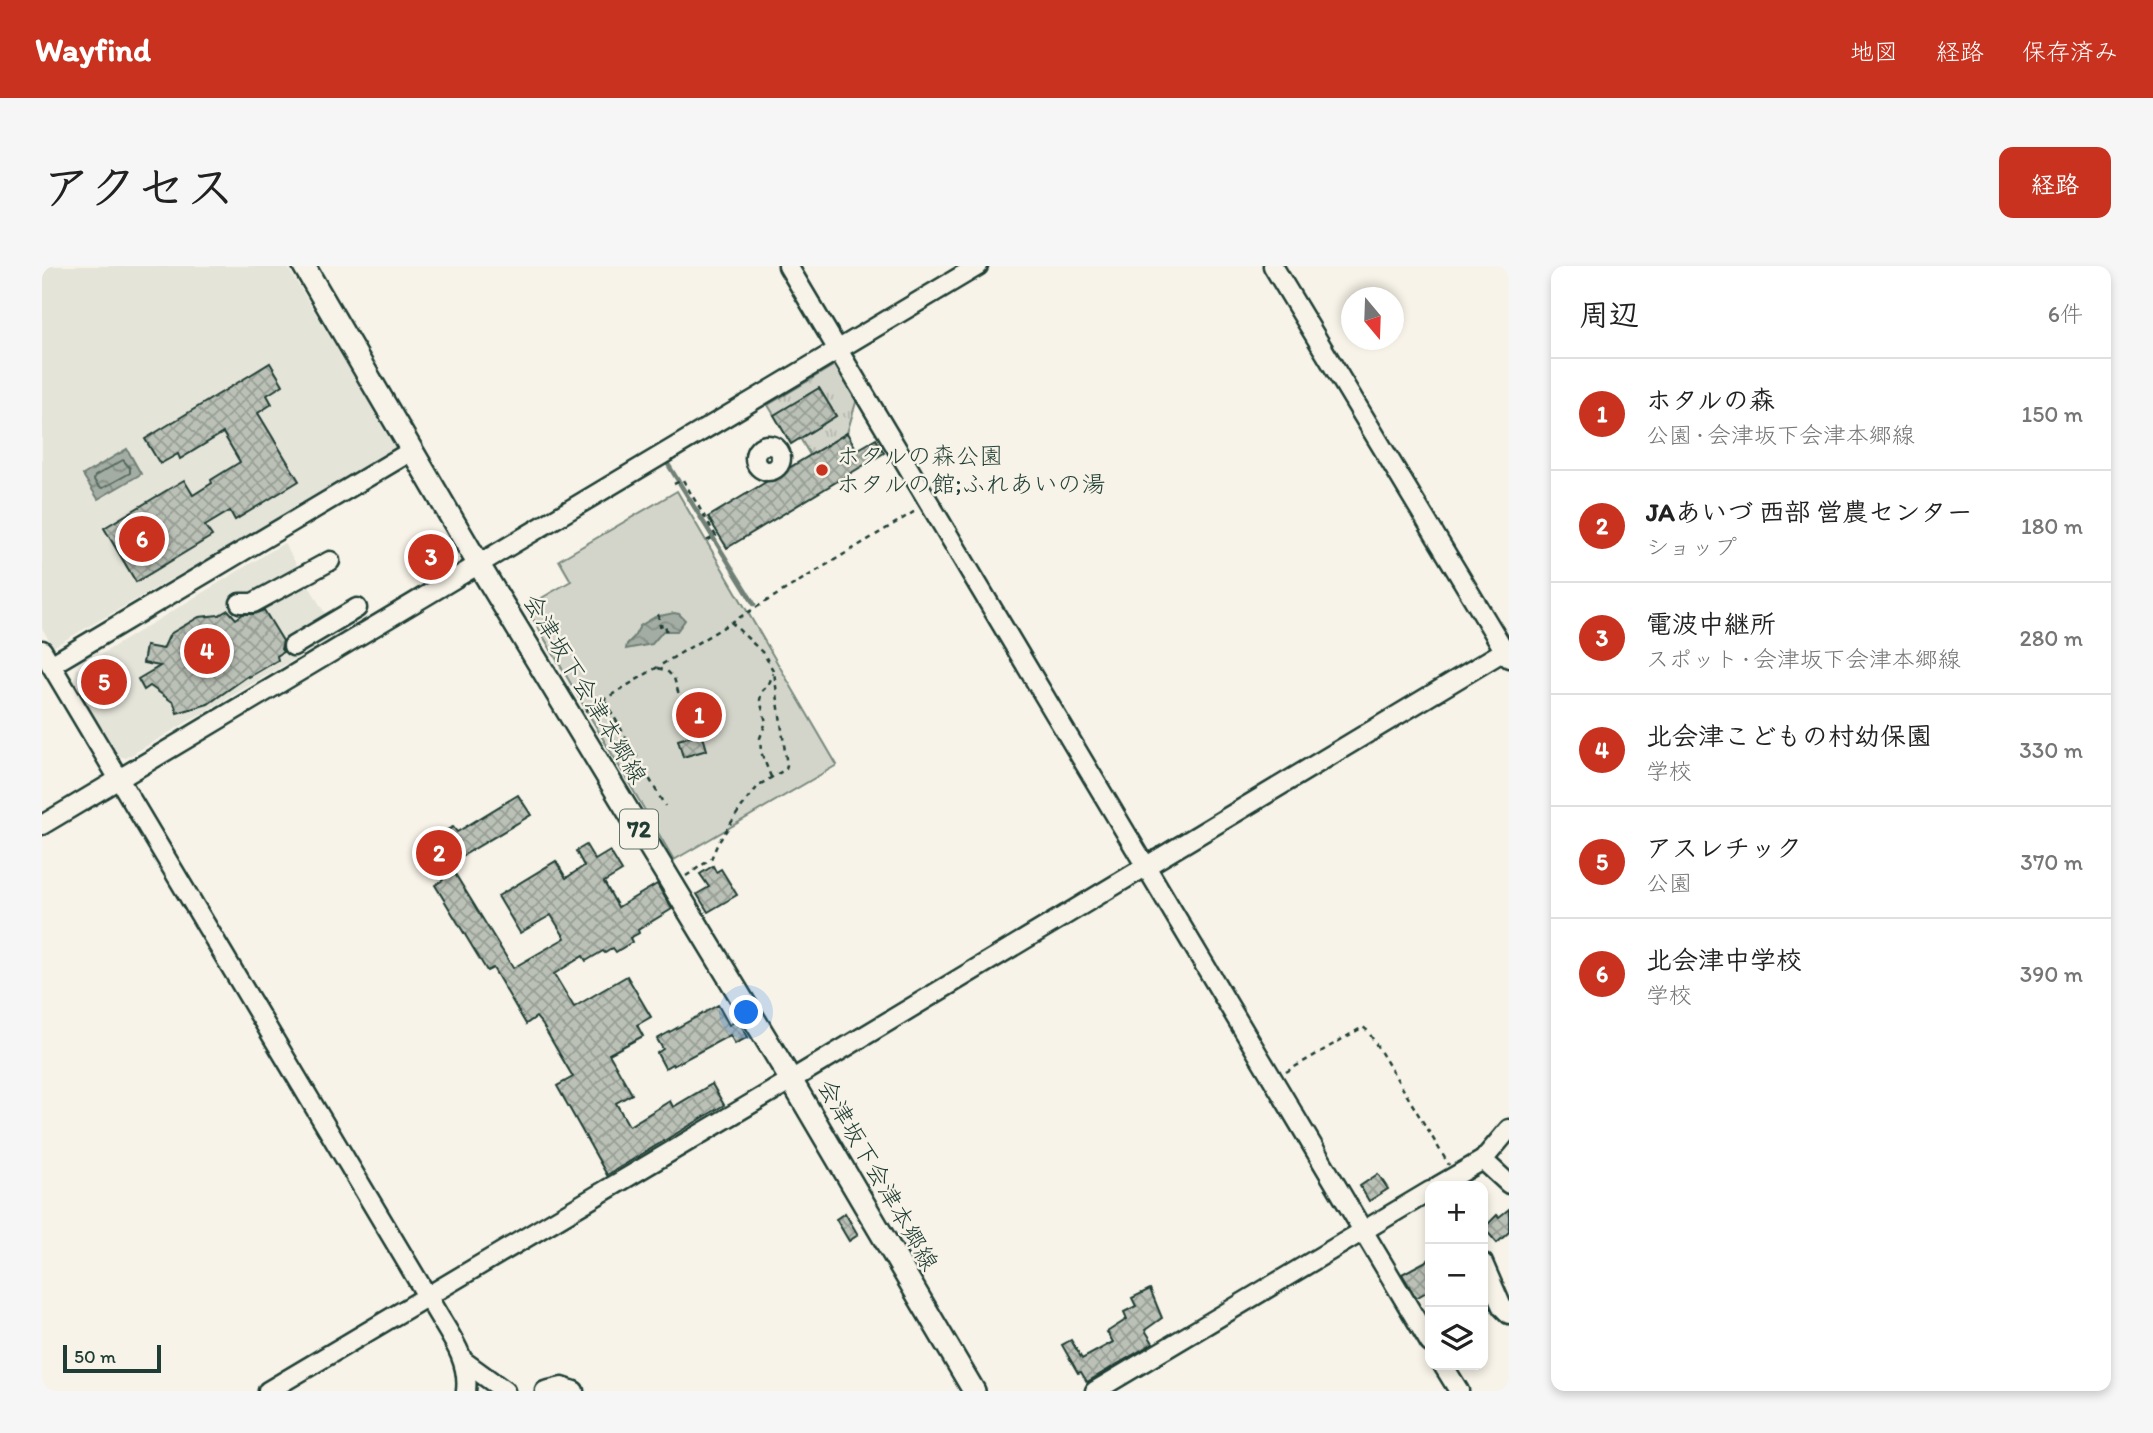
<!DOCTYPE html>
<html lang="ja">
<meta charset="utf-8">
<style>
:root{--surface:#fff;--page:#f6f6f6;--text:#222;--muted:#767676;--line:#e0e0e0;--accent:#c8321e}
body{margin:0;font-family:Itim,"Klee One",sans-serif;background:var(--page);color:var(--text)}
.controls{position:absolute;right:21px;bottom:21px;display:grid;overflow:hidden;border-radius:14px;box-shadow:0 4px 10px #0003}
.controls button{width:63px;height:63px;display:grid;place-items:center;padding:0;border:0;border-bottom:2px solid var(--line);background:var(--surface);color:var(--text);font:35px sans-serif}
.compass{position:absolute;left:1299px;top:21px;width:63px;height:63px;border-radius:50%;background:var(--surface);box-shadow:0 4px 10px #0003;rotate:161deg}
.scale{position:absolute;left:21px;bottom:18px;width:98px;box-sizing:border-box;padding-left:7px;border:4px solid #1f3d34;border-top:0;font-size:19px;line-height:24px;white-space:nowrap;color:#1f3d34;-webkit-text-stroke:5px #f7f3e8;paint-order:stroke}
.you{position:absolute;left:705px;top:747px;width:24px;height:24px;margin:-18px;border:5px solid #fff;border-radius:50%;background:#1a73e8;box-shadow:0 0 0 10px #1a73e833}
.badge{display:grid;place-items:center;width:46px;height:46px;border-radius:50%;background:var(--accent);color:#fff;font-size:23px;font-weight:700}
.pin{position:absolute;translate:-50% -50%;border:4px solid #fff;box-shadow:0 2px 7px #0006}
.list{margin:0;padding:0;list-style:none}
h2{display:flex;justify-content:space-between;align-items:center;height:91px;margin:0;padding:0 28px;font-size:30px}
h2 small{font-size:23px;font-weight:400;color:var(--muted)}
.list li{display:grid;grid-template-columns:46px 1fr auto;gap:21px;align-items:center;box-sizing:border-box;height:112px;padding:0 28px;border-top:2px solid var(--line)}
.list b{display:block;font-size:26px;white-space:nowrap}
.list p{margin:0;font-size:23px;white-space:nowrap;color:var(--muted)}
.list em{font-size:23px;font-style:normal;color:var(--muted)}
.icon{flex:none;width:38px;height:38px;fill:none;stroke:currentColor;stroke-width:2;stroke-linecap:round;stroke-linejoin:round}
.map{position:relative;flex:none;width:1467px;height:1125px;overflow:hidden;border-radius:14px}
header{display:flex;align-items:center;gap:42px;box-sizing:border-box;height:98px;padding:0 35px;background:var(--accent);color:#fff}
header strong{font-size:33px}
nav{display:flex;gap:38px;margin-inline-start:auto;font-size:24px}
.intro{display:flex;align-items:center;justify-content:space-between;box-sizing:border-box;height:168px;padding:0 42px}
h1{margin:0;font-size:49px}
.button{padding:18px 32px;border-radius:14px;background:var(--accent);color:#fff;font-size:24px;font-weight:700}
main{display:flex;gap:42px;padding:0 42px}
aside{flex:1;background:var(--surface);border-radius:14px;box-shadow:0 4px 10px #0003}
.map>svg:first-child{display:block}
.built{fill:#e5e4d9}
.grass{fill:url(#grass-tufts);stroke:#79897f;stroke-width:2}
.green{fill:#d3d5ca;stroke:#79897f;stroke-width:2}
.water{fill:url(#water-waves);stroke:#6f8077;stroke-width:2}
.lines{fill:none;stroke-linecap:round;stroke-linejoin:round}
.shore{stroke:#546a60;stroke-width:2}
.stream{stroke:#6f8077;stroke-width:4.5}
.building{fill:url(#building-cross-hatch);stroke:#1f3d34;stroke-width:2}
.minor-casing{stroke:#1f3d34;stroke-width:23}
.major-casing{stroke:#1f3d34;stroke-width:26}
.path{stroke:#1f3d34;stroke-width:2.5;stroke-dasharray:5 5;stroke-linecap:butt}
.minor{stroke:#f7f3e8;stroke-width:18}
.major{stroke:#f7f3e8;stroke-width:21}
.poi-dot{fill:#c8321e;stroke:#f7f3e8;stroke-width:2.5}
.labels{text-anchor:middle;stroke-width:5;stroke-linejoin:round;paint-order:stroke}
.shield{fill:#f7f3e8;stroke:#60746a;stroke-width:2}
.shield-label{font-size:23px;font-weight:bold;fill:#1f3d34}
.poi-label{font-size:24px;fill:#1f3d34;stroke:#f7f3e8;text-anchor:start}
.street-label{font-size:24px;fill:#1f3d34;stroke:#f7f3e8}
</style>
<header>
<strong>Wayfind</strong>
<nav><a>地図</a><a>経路</a><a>保存済み</a></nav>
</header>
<div class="intro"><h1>アクセス</h1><a class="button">経路</a></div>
<main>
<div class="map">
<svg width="1467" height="1125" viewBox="0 0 1467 1125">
<defs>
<pattern id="grass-tufts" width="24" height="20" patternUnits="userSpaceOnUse" patternTransform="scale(1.75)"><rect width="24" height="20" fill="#d3d5ca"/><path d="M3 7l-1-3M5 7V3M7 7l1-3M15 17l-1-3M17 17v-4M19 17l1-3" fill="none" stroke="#b5b8ae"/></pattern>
<pattern id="water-waves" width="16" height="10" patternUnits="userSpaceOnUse" patternTransform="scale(1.75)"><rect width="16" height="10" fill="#a4ada3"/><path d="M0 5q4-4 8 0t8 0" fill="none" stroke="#858e86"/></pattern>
<pattern id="building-cross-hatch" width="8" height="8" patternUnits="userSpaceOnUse" patternTransform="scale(1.75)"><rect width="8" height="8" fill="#bbc1b6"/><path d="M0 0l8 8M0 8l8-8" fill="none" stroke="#979e95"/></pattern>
</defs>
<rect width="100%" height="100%" fill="#f7f3e8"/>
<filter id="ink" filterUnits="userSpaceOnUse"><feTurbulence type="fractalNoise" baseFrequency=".0143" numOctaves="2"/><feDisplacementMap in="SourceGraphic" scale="14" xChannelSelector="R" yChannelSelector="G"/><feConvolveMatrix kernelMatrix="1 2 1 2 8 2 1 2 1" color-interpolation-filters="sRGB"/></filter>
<g filter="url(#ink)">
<g class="built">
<path d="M0 0H245L356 183 11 381 0 362Z"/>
<path d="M242 277 295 368 84 492 77 490 32 416 35 403Z"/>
</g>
<path class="grass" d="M796 97 817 126 805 167 768 189 758 172 794 150 777 122 732 149 726 139Z"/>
<path class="green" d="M635 225 795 499 632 594 484 341 529 315 517 294Z"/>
<g class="water">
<path d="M85 183 99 208 56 233 41 209Z"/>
<path d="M632 347 637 348 643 354 635 365H621L610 378 584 383 585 378 592 371 598 360 613 351Z"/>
</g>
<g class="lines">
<path class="shore" d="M81 194 88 202V207L61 222 57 221 52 214 53 210Z"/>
<path class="stream" d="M624 195 712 338"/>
</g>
<g class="building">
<path d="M228 97 241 119 225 129 230 138 216 147 257 215 193 254 188 245 163 260 170 270 94 316 62 262 142 214 151 229 170 217 169 214 198 196 181 167 138 193 136 188 118 198 103 173Z"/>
<path d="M777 122 794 150 749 178 732 149Z"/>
<path d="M805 167 815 184 834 173 842 187 685 282 666 251Z"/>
<path d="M395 268 411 297 382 313 366 285Z"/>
<path d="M186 344 194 353 201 348H212L222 344 241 375 239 383 241 386 235 390 236 394 207 411 206 410 166 438 135 447 132 437 108 420 102 424 96 413 118 400 101 397 104 380 121 383 128 368 157 351 177 349Z"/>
<path d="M660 467 665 484 641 491 636 474Z"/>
<path d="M476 529 489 549 407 598 471 702 523 672 509 649 478 667 456 630 514 595 524 612 542 600 534 585 544 579 553 594 568 585 580 605 562 616 576 641 615 618 630 643 596 664 597 667 588 672 590 676 574 686 571 682 563 687 561 685 544 695 541 690 512 708 532 741 585 710 609 751 595 759 601 770 567 788 590 828 574 837 587 860 628 835 631 841 670 818 682 839 565 909 515 820 531 811 500 758 494 751 484 758 451 702 445 705 393 619 401 614 378 577 411 561 415 566Z"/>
<path d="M671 600 674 606 679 603 695 629 666 646 655 628 667 621 658 608Z"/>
<path d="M676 739 687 759 696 754 706 771 693 778 688 769 631 800 630 798 623 802 615 787 621 783 615 773Z"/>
<path d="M1336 908 1346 923 1327 935 1318 920Z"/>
<path d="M1467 943V966L1455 977 1442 962 1455 949 1457 951Z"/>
<path d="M803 947 816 969 807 975 794 953Z"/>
<path d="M1388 993V1024L1374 1032 1360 1008Z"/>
<path d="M1108 1023 1120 1052 1103 1064 1111 1077 1045 1116 1039 1106 1036 1107 1020 1079 1029 1074 1040 1093 1071 1076 1065 1066 1085 1053 1082 1046 1094 1040 1090 1032Z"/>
</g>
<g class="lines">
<defs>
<g id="minor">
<path d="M746 0 1388 1077"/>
<path d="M1231 0 1467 392"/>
<circle cx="726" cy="192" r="13"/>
<path d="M198 337H211L288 295"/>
<path d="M251 380 315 342"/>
<path d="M0 384 391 1040C406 1067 428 1093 424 1125"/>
<path d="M9 399 371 184"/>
<path d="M0 559 936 0"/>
<path d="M1441 894 1467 918"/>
<path d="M1396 920 1441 894 1467 863"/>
<path d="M1441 997 1460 1041 1467 1048"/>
<path d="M423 1096 463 1125"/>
<path d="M1401 1099 1417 1125"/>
<path d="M226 1125 749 814 1467 382"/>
<path d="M503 1125 520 1121 532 1125"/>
<path d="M1053 1125 1388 925"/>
</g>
<path id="major" d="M262 0 437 299 749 814 932 1125"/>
</defs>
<use href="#minor" class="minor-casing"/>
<use href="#major" class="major-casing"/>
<g class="path">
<path d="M632 218 641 214 674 270 664 275"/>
<path d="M616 348 618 360 623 358 625 368"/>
<path d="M616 402 625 405 632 412 649 470"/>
<path d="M563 435 623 540"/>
<path d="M543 445 875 244"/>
<path d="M729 511 719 486 718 472 724 456 718 434 720 425 727 418 731 407"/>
<path d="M644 610 669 593 675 579 698 543 717 519 744 503 745 500 732 406 722 388 689 356"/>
<path d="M1244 806 1321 761 1326 765 1407 899"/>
</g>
<use href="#minor" class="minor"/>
<use href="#major" class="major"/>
</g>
</g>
<circle class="poi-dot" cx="780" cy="204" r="7"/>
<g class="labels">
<rect class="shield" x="578" y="543.5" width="38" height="39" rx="5"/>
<g class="shield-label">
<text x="597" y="571">72</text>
</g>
<g class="poi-label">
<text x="794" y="198">ホタルの森公園<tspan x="794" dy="28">ホタルの館;ふれあいの湯</tspan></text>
</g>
<g class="street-label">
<text transform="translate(543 423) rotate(59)" y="8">会津坂下会津本郷線</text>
<text transform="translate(836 909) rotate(60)" y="8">会津坂下会津本郷線</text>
</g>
</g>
</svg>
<div class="controls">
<button>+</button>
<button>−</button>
<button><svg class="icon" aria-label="layers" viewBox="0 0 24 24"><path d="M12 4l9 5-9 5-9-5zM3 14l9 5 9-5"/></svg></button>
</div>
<svg class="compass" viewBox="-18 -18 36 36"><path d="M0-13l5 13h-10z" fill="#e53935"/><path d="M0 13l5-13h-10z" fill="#767676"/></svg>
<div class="scale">50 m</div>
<div class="you"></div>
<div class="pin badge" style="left:657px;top:449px">1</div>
<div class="pin badge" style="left:397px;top:587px">2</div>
<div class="pin badge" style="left:389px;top:291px">3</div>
<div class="pin badge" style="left:165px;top:385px">4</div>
<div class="pin badge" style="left:62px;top:416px">5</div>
<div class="pin badge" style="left:100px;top:273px">6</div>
</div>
<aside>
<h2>周辺<small>6件</small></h2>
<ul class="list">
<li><span class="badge">1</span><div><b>ホタルの森</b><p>公園 · 会津坂下会津本郷線</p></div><em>150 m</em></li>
<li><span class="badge">2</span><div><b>JAあいづ 西部 営農センター</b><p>ショップ</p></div><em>180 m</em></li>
<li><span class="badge">3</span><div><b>電波中継所</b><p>スポット · 会津坂下会津本郷線</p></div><em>280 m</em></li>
<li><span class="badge">4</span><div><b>北会津こどもの村幼保園</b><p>学校</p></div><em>330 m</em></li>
<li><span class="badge">5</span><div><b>アスレチック</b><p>公園</p></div><em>370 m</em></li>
<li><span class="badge">6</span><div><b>北会津中学校</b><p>学校</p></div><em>390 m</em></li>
</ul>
</aside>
</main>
